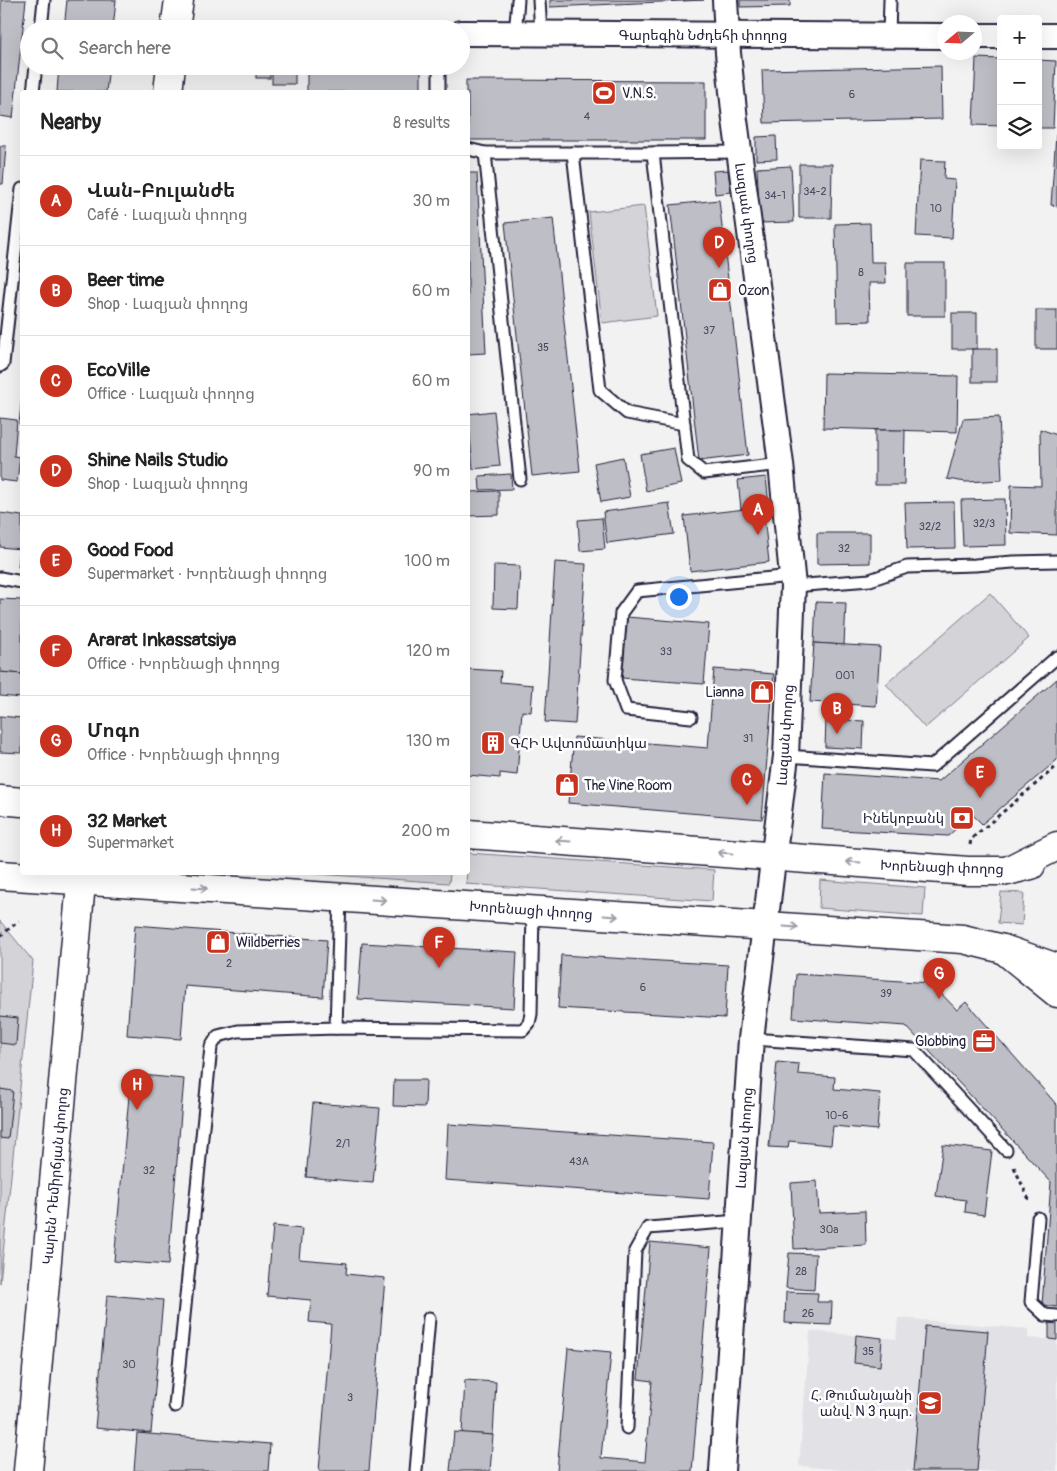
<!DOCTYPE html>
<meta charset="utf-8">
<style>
:root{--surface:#fff;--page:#f2f2f2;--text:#222;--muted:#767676;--line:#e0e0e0;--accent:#c8321e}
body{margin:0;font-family:Pangolin,"Noto Sans Armenian",sans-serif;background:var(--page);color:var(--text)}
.controls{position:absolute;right:15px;top:15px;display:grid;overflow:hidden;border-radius:5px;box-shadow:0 5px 20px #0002}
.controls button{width:45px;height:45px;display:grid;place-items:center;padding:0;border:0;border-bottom:1px solid var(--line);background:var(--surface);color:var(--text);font:25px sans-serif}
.compass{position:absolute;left:937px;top:15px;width:45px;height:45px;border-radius:50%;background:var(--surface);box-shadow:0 5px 20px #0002;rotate:251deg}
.you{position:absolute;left:678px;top:596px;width:18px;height:18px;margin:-12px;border:4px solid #fff;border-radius:50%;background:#1a73e8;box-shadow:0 0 0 8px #1a73e833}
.badge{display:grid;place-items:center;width:32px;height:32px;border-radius:50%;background:var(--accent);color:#fff;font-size:16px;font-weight:700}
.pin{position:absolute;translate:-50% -41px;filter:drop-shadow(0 1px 2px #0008)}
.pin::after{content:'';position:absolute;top:26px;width:18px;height:15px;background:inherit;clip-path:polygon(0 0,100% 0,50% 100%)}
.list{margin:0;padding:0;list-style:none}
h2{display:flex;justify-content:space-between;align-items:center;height:65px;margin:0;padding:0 20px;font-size:21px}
h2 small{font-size:16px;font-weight:400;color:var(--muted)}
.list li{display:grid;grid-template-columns:32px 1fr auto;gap:15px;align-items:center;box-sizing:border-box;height:90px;padding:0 20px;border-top:1px solid var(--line)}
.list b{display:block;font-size:19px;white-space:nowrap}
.list p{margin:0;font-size:16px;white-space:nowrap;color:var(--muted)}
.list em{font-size:16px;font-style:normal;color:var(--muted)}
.icon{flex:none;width:28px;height:28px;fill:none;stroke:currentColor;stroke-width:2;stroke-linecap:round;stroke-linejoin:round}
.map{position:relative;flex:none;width:1057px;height:1471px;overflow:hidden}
.search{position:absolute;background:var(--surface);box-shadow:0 5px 20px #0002;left:20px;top:20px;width:450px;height:55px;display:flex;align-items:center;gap:12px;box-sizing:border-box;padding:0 18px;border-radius:28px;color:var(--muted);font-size:19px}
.panel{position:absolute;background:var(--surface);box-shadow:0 5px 20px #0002;left:20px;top:90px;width:450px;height:785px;border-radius:5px}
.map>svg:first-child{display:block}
.built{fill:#e2e2e6}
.green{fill:#d3d3d8;stroke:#7a7a8a}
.building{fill:#bebec6;stroke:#22223b}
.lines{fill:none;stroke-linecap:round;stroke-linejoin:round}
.lane-casing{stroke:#22223b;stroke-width:15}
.street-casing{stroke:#22223b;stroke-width:28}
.secondary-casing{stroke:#22223b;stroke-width:31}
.primary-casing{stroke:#22223b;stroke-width:31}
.path{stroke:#22223b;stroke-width:3;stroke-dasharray:4 4;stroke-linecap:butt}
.lane{stroke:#fff;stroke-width:11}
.street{stroke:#fff;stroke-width:24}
.secondary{stroke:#fff;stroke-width:28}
.primary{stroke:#fff;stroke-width:28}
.oneway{stroke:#9c9ca7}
.labels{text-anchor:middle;stroke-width:5;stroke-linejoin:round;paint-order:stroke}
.number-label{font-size:11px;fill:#49495e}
.street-label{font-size:14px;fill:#22223b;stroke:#fff}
.poi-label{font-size:14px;fill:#22223b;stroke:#fff;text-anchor:start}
</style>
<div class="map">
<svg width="1057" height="1471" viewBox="0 0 1057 1471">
<rect width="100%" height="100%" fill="#f2f2f3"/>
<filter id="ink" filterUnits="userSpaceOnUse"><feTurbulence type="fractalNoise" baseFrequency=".02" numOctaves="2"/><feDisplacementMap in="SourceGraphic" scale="10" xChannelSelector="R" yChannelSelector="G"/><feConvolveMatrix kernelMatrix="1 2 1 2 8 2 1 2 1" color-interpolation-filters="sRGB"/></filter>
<g filter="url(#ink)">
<path class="built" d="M898 1318 1029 1329 1028 1338 1057 1340V1471H854L799 1466 810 1331 896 1339Z"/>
<g class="green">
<path d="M644 206 657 316 602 323 589 212Z"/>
<path d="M990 593 1029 638 925 728 886 684Z"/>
<path d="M468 853 714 870 712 901 466 884Z"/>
<path d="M302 873H450L449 883Z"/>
<path d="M820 880 925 888 923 916 819 908Z"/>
<path d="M1001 892 1024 893 1022 925 998 923Z"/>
<path d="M0 921 33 961 0 1283Z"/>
</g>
<g class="building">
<path d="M1 0H26L13 118 0 116Z"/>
<path d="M67 0H116L113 29H64Z"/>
<path d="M550 0H704L550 7Z"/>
<path d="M740 0H790V6L740 7Z"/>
<path d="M976 58 1001 59V126L973 125Z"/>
<path d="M1038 60 1056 61 1053 128H1038Z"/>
<path d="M59 66H109L106 92H57Z"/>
<rect x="256" y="66" width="14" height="12"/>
<rect x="272" y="66" width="23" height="18"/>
<rect x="307" y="66" width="114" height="26"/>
<path d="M941 66 942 119 764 123 762 70Z"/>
<path d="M466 80 706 81V140H468V92H466Z"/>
<path d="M1056 134H1057V206L1051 205Z"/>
<path d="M776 136 777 159 756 160V137Z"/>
<path d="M0 146H6L3 184H0Z"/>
<path d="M920 160 945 161 944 179 955 180 952 238 916 236Z"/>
<path d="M799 164H832L831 218H799Z"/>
<path d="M791 166 794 222 760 223 757 168Z"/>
<path d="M728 170 731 192 715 194 713 171Z"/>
<path d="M468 173H477L486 353 468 354Z"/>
<path d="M719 200 748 455 699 461 670 205Z"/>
<path d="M553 218 580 471 532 476 505 223Z"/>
<path d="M870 223 871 262H885L886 283H869L870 321 837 322 835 224Z"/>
<rect x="907" y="263" width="38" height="53"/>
<rect x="1036" y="310" width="21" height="39"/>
<rect x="952" y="313" width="25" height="36"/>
<rect x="972" y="349" width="25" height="33"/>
<path d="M824 373 958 376 957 432 823 428Z"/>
<path d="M22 396V425L19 424Z"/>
<path d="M494 411 500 466 473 469 468 414Z"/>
<path d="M999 417 1002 480 966 482 947 479 963 419Z"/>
<path d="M0 418 17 420 14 456 20 457 17 482 0 480Z"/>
<path d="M1040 429 1057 435V535L1010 533 1011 485 1041 486Z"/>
<path d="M875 430H905L904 485H875Z"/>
<path d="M674 448 681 484 646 491 640 454Z"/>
<path d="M623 457 630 497 601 502 594 463Z"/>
<path d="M511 474 512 489 480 490 479 476Z"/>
<path d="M766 477 769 505 741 509 738 480Z"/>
<path d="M499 491V515L468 516V492Z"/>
<path d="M1005 499 1006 545 963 546 961 500Z"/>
<path d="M954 502 955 548 907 549 905 503Z"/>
<path d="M669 503 674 534 607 543 603 512Z"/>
<path d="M763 507 769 562 690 571 684 516Z"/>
<path d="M0 513 22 516V567H18L20 549 0 547Z"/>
<path d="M602 518 605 549 580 551 578 520Z"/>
<path d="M817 533H870V563L817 564Z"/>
<path d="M555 562 586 564 575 724 545 722Z"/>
<path d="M494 565 520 566 518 609 493 608Z"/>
<path d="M0 599 22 600V674L0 672Z"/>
<path d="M816 602 846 603 844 645 814 643Z"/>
<path d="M627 617 709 624 704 684 622 678Z"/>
<path d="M814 643 880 647 876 706 810 702Z"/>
<path d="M468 669 501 671 500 682 533 685 531 712 522 711 517 775 500 773V778L468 775Z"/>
<path d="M714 669 774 674 762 819 568 803 574 737 708 748Z"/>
<path d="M0 672 22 674V698L0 696Z"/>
<path d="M1057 679V760L982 824 972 814 948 836 822 829 825 773 939 781Z"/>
<path d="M0 716 22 718V753L0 752Z"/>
<path d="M826 719 864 721 863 749 825 747Z"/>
<path d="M135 925 327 940 323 997 185 986 181 1039 127 1035Z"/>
<path d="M362 943 517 952 514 1008 358 999Z"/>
<path d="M561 955 728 965 725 1018 558 1008Z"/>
<path d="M796 974 931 983 957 1010 966 1002 1057 1105V1307L1042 1305 1051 1182 906 1026 793 1018Z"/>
<path d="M0 1016 18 1018 16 1045 0 1043Z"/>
<path d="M777 1062 799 1064 798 1074 835 1077 834 1089 880 1093 877 1130 833 1126 831 1145 789 1141 788 1148 769 1147Z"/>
<path d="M131 1074 184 1079 168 1265 114 1261Z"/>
<path d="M394 1080H426L425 1107 393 1106Z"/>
<path d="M0 1089 13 1091 8 1139 0 1138Z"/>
<path d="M313 1103 380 1108 373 1183 306 1177Z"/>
<path d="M448 1124 713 1142 709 1199 445 1180Z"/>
<path d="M943 1145 992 1151 984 1215 965 1212 966 1200 936 1196Z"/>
<path d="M817 1181 819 1213 865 1211 866 1245 794 1249 791 1183Z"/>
<path d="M273 1226 302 1229 299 1259 347 1263 346 1274 385 1278 369 1471H319L331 1324 309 1322 311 1300 267 1296Z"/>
<path d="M650 1242 711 1248 692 1471H557L568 1348 611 1352 601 1458 645 1462 652 1381 638 1379Z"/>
<path d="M789 1253 816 1254 814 1290 786 1288Z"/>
<path d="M786 1292 818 1293 817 1302H832L831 1325 785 1323Z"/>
<path d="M107 1295 163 1300 151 1433 95 1428Z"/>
<path d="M1049 1323 1057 1324V1340L1049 1339Z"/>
<path d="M925 1326 988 1331 977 1471H913Z"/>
<path d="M856 1335 882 1338 880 1366 854 1363Z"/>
<path d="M465 1380 496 1382 493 1435 462 1433Z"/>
<path d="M454 1432 493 1435 490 1471H450Z"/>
<path d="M137 1433 270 1444 268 1471H134Z"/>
</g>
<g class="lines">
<defs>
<g id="lane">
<path d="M539 0 541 34"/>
<path d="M41 29 44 0"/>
<path d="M515 34 518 0"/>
<path d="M889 35 890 0"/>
<path d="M33 92 36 66"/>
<path d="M439 92V66"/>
<path d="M468 149 485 153H573"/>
<path d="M738 152 653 153 688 460 704 473 781 464"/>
<path d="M485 153 520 479"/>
<path d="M653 153H573L600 390 627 413 684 424"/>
<path d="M0 366 3 364 22 189"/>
<path d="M0 578 22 582"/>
<path d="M793 586 870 580 907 567 975 565 1013 562 1057 561"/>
<path d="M691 717 626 710 615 680 621 613 637 591 792 576"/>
<path d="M786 756 932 766 1057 657"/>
<path d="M336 1028 340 897"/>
<path d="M751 1039 914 1050 1006 1150"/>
<path d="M1038 1218 1031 1302 1045 1315 1057 1316"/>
<path d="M175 1406 211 1047 218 1036 238 1031 336 1028 523 1030 529 1023 531 1014 533 911"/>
<path d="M627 1428 635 1251 648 1228 739 1221"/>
<path d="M416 1471 429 1318"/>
</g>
<g id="street">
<path d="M461 33 944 36"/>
<path d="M974 36H1001"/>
<path d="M1038 36H1057"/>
<path d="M722 1471 751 1039 786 756 793 586 781 464 735 120 728 53 725 0"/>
</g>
<g id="secondary">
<path d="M175 29 179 0"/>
<path d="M168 92 171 66"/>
<path d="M0 800 22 802"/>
<path d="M468 834 968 871H1007L1031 865"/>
<path d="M0 875 963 939 1003 949 1057 968"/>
<path d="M28 1471 82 872"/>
</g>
<g id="primary">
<path d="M1007 871 1057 846"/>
<path d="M1003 949 1057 993"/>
</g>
</defs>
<use href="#lane" class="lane-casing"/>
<use href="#street" class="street-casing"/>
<use href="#secondary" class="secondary-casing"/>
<use href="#primary" class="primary-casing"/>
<g class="path">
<path d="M970 845 971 839 1057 766"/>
<path d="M0 936 19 921"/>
<path d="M1014 1167 1030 1202"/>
</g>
<use href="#lane" class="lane"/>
<use href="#street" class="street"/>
<use href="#secondary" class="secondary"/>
<use href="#primary" class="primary"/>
</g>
<defs><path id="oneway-shaft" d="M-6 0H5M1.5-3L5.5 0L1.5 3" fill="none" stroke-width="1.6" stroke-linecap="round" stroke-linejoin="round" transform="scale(1.25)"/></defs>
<g class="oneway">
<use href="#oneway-shaft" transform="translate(563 841) rotate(-176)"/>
<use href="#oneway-shaft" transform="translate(725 853) rotate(-176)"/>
<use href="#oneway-shaft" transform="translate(853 862) rotate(-176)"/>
<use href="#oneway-shaft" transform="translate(200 888) rotate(4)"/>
<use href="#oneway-shaft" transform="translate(379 900) rotate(4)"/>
<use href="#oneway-shaft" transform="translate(611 916) rotate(4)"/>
<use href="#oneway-shaft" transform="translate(791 927) rotate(4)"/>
</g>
</g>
<defs>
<symbol id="stadium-square" viewBox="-11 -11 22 22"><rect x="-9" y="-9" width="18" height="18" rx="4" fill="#c8321e" stroke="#fff"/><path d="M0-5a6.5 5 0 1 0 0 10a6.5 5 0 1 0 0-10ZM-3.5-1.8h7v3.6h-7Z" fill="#fff"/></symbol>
<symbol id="shop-square" viewBox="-11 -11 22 22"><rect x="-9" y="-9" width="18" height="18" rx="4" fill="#c8321e" stroke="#fff"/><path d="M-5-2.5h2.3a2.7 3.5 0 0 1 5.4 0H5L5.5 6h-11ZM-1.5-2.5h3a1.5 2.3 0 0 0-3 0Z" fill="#fff"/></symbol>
<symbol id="building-square" viewBox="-11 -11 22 22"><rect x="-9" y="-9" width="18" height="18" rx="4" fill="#c8321e" stroke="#fff"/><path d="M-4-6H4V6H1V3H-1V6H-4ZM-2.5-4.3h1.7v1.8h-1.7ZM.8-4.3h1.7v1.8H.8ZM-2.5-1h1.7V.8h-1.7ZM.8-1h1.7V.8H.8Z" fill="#fff"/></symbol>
<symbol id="bank-square" viewBox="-11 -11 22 22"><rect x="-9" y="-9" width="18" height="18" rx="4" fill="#c8321e" stroke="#fff"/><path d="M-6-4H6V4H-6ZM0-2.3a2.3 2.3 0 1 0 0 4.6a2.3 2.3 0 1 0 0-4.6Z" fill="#fff"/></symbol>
<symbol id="office-square" viewBox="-11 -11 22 22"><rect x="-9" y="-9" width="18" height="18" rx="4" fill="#c8321e" stroke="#fff"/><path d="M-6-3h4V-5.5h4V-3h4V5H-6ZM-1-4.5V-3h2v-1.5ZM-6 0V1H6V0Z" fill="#fff"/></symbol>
<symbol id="school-square" viewBox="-11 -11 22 22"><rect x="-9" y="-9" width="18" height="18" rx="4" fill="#c8321e" stroke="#fff"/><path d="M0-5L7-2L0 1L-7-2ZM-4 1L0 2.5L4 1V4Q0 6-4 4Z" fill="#fff"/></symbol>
</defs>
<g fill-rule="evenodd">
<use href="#stadium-square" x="590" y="79" width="28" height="28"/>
<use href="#shop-square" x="706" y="276" width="28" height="28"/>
<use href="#shop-square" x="748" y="678" width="28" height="28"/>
<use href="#building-square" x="479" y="729" width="28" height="28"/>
<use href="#shop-square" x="553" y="771" width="28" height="28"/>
<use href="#bank-square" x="948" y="804" width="28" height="28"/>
<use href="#shop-square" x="204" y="928" width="28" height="28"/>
<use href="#office-square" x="970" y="1027" width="28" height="28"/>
<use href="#school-square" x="916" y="1389" width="28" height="28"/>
</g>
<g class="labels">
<g class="number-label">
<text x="852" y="98">6</text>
<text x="587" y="120">4</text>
<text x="815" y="195">34-2</text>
<text x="775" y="199">34-1</text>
<text x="936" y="212">10</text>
<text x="861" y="276">8</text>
<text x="709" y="334">37</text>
<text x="543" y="351">35</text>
<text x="984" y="527">32/3</text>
<text x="930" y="530">32/2</text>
<text x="844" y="552">32</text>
<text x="666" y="655">33</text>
<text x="845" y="679">001</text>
<text x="748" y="742">31</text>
<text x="229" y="967">2</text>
<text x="643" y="991">6</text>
<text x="886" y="997">39</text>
<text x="837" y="1119">10-6</text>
<text x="343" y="1147">2/1</text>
<text x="579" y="1165">43A</text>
<text x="149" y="1174">32</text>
<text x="829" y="1233">30a</text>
<text x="801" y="1275">28</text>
<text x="808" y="1317">26</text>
<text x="868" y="1355">35</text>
<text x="129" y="1368">30</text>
<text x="350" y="1401">3</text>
</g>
<g class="street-label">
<text x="703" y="40">Գարեգին Նժդեհի փողոց</text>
<text transform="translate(747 213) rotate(82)" y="5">Լազյան փողոց</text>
<text transform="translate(785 735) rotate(-86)" y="5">Լազյան փողոց</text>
<text transform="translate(942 867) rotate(2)" y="5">Խորենացի փողոց</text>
<text transform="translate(531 910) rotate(4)" y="5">Խորենացի փողոց</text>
<text transform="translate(744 1138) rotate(-86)" y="5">Լազյան փողոց</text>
<text transform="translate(55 1176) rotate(-85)" y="5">Կարեն Դեմիրճյան փողոց</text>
</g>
<g class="poi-label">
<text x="622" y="98">V.N.S.</text>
<text x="738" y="295">Ozon</text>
<text x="744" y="697" text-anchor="end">Lianna</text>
<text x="510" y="748">ԳՀԻ Ավտոմատիկա</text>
<text x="584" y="790">The Vine Room</text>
<text x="944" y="823" text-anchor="end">Ինեկոբանկ</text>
<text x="236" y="947">Wildberries</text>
<text x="966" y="1046" text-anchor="end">Globbing</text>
<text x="912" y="1400" text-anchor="end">Հ. Թումանյանի<tspan x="912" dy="16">անվ. N 3 դպր.</tspan></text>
</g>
</g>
</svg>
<div class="controls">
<button>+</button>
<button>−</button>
<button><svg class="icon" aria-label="layers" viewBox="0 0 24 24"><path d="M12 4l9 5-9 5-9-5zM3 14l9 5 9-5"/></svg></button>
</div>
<svg class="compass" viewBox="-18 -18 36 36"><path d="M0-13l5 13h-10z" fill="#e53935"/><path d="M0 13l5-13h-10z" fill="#767676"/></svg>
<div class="you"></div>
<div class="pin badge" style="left:758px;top:535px">A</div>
<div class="pin badge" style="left:837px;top:734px">B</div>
<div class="pin badge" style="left:747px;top:805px">C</div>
<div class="pin badge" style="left:719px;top:268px">D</div>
<div class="pin badge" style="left:980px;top:798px">E</div>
<div class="pin badge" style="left:439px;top:968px">F</div>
<div class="pin badge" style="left:939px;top:999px">G</div>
<div class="pin badge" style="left:137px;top:1110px">H</div>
<div class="search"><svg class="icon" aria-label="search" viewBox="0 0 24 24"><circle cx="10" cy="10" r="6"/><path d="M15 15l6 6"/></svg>Search here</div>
<section class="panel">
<h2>Nearby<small>8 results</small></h2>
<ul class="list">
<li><span class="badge">A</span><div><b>Վան-Բուլանժե</b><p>Café · Լազյան փողոց</p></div><em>30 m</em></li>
<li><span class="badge">B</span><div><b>Beer time</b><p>Shop · Լազյան փողոց</p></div><em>60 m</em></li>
<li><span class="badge">C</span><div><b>EcoVille</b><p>Office · Լազյան փողոց</p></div><em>60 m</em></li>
<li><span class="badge">D</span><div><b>Shine Nails Studio</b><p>Shop · Լազյան փողոց</p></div><em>90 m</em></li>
<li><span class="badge">E</span><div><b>Good Food</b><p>Supermarket · Խորենացի փողոց</p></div><em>100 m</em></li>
<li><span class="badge">F</span><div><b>Ararat Inkassatsiya</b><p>Office · Խորենացի փողոց</p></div><em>120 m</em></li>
<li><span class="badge">G</span><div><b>Մոգո</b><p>Office · Խորենացի փողոց</p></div><em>130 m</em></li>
<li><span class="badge">H</span><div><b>32 Market</b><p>Supermarket</p></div><em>200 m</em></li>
</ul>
</section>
</div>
